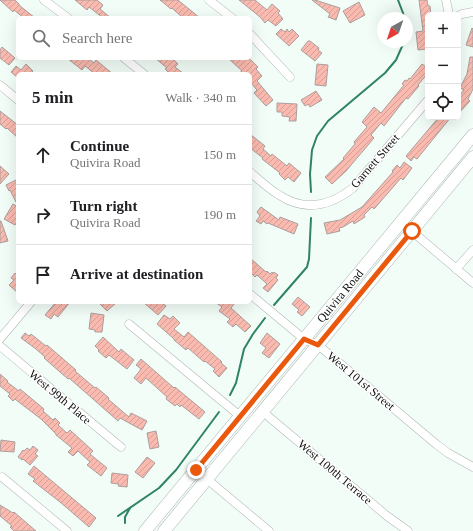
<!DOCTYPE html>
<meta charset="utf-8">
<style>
:root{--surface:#fff;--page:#f6f6f6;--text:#202124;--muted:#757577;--line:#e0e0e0}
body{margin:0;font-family:Georgia,serif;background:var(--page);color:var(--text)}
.controls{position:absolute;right:12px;top:12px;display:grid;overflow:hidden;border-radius:6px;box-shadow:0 4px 16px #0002}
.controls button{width:36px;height:36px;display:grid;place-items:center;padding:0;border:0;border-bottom:1px solid var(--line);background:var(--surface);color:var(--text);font:20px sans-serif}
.compass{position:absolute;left:377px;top:12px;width:36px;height:36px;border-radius:50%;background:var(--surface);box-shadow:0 4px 16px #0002;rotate:220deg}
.stop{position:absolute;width:12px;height:12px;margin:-9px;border:3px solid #ea580c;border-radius:50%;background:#fff}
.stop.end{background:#ea580c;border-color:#fff;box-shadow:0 1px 4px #0008}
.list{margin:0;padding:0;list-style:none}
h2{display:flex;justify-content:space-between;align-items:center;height:52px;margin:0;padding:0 16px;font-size:17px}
h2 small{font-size:13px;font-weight:400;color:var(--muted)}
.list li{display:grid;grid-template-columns:26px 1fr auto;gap:12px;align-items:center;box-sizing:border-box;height:60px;padding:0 16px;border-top:1px solid var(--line)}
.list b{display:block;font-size:15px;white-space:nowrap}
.list p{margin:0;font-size:13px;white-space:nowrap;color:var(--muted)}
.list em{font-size:13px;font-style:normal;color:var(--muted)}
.icon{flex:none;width:22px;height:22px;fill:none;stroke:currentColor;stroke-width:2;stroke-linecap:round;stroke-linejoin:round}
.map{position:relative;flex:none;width:473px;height:531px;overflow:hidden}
.search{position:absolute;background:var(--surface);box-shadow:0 4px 16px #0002;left:16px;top:16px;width:236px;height:44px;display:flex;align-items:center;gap:10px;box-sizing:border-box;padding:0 14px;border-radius:6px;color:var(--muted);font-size:15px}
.panel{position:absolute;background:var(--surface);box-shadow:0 4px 16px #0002;left:16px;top:72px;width:236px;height:232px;border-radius:6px}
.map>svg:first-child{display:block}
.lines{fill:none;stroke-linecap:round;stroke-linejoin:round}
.stream{stroke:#2f8463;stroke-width:2}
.building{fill:url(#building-hatch);stroke:#aa9f9d}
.street-casing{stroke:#aeb8b3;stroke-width:9}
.primary-casing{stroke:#aeb8b3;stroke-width:13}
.street{stroke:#fff;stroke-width:8}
.primary{stroke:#fff;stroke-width:12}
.route{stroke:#ea580c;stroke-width:5}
.labels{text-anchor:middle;stroke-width:3;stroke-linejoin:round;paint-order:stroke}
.street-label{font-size:12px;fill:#0c100e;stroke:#fff}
</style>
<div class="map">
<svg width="473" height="531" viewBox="0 0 473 531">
<defs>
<pattern id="building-hatch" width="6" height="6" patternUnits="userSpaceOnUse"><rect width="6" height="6" fill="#fabaaf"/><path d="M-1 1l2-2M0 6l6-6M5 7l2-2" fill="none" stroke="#d59f95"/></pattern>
</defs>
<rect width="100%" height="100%" fill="#f3fdf8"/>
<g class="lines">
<g class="stream">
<path d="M398 0 403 13 404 18"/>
<path d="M311 192 310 174 312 150 317 136 328 121 385 73 396 60 404 42"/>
<path d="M274 305 307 267 309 259 311 218"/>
<path d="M230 395 236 383 244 349 253 334 265 318"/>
<path d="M118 516 159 488 176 470 219 412"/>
<path d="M125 523V517L130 508"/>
</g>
</g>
<g class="building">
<path d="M0 0H15L19 4V5L35 18H24L14 10 13 12Z"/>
<path d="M75 0H97L103 5 100 9 111 18H103L89 7 87 10Z"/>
<path d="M160 0H178L200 18H183L172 8 171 9Z"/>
<path d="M239 0H255L267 10 272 4 280 11 278 13 283 19 276 26 268 20 265 23 260 17Z"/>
<path d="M312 0H315L340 8 336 20 328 17 330 14Z"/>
<path d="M419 0H427L428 6H430L431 15H428V49L418 50 416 32 423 31Z"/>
<path d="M359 2 365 15 350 23 343 11Z"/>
<path d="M472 28 473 29V47L466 45Z"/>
<path d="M281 29 285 32 287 29 289 32 292 29 299 36 289 46 276 34Z"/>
<path d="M308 41H310L319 48 318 50 322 53 315 61 301 50Z"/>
<path d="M2 47 15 58 9 65 0 58V50Z"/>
<path d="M470 57H473V89L468 99 470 101 458 114V97L464 90 460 88 467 74Z"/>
<path d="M67 58H88L94 63 96 60 113 74H95L85 66 82 70Z"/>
<path d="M155 58H172L178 64 175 67 184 74H170L165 69 167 68Z"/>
<path d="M228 58H248L252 61 258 67 256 69 262 76 257 81 273 100 266 106 254 93 257 90 250 82V74H238L242 71Z"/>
<path d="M26 64 33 71 30 74H18V78L11 72 16 66 21 70Z"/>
<path d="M317 64 328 65 326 86 315 85Z"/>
<path d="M422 64 428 68V73L418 85 419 86 408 99 406 98 384 126 381 123 371 135 374 138 346 171 332 184 325 177 344 159 343 158 355 144 354 142 367 127 362 122 374 107 381 113 404 85 402 84 405 80 407 81 409 78 410 79Z"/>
<path d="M316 91 322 100 310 107 308 104 305 106 301 100Z"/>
<path d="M277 103 297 104 296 121H289L290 117 282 116V112H277Z"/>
<path d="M0 111 18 125V138L7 128 6 129 0 124Z"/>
<path d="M439 117H451L417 159 414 157 411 161 406 156Z"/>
<path d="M250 134 265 146 263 149 271 156 272 154 287 166 289 163 301 173 294 182 288 177 285 180 279 174 280 173 262 159 263 158 250 148Z"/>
<path d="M404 162 412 168 403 180 401 178 374 209 372 207 364 215 365 217 354 224 353 221 343 227 339 228 340 231 327 234 324 223 340 220 362 207 393 172 392 171 397 165 400 168Z"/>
<path d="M0 166 9 174 0 184Z"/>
<path d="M18 179V206L10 190 9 191 6 185Z"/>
<path d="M13 204 18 207V220L15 225 4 219Z"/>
<path d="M261 207 279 220 280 217 298 224 294 234 268 223 267 224 263 221 261 224 256 221 260 216 257 212Z"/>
<path d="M0 221H1L8 241 0 243Z"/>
<path d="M250 258 266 272 267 271 270 274 272 272 273 274 274 272 278 275 276 278 278 280 268 292 263 288 267 284 257 275 255 277 250 272Z"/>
<path d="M15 273 17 275 18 274V293L9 285 14 280 11 278Z"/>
<path d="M298 297 310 307 302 316 297 312 299 310 292 304Z"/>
<path d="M56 302H70L58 317 54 314 51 319 45 315Z"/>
<path d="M98 302H117L107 311Z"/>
<path d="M143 302H161L166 306 158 315Z"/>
<path d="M215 302H231L234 304 231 308 251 326 245 332 236 324 233 327 227 322 230 319 219 311 222 307Z"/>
<path d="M91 313 104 315 102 332H95V330L89 329Z"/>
<path d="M164 315 170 319 173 316 180 323 174 329 184 337 188 332 222 362 221 363 227 368 219 377 213 371 215 369 205 361 204 362 188 348 186 350 174 340V339L157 324Z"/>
<path d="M25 333 29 336 31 334 46 346 47 345 76 370 75 371 95 388 96 387 109 398 108 399 129 417 131 413 147 421 142 430 120 418 118 421 69 378 68 379 44 358 45 357 36 349 21 338Z"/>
<path d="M267 333 280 344 269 358 262 353 266 348 260 343Z"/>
<path d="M103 337 119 352 121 349 134 360 127 369 109 355 106 358 98 351 99 350 95 346Z"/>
<path d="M141 359 174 388 175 387 205 412 199 419 181 405 180 407 177 404 175 406 166 399 167 397 146 378 141 384 134 378 141 369 136 365Z"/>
<path d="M0 374 8 381 7 382 19 391 20 389 44 409 43 411 53 420 55 418 60 423 58 425 67 433 70 430 93 451 90 454 107 468 101 476 87 465 90 462 78 451 73 456 68 452 72 448 56 435V434L41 419 20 403 15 399 13 401 8 396 10 394 0 386Z"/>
<path d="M156 431 159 447 150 449 147 433Z"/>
<path d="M1 440 15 442 14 452 0 451Z"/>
<path d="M33 446 38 450 35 454 38 456 30 465 23 459 22 460 18 457 23 450 24 451 27 448 30 450Z"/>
<path d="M147 457 155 463 143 478 135 472Z"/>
<path d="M34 466 96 518 89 527 60 502 33 481 35 479 28 474Z"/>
<path d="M112 473 128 475 127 487 118 486 119 484 111 483Z"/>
<path d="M0 505 13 513 14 512 36 531H14L10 527 12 526 0 516Z"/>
</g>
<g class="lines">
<defs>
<g id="street">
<path d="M44 0 68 18"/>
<path d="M209 0 232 18"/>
<path d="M446 0 449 15"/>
<path d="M458 16 462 14 473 12"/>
<path d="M250 34 290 77"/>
<path d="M124 58 144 74"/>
<path d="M0 85 18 100"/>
<path d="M250 172C259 180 269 189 279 195 305 212 330 206 353 188L428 100"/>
<path d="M401 222 473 283"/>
<path d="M456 269 473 250"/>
<path d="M250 294 304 339 318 345 436 444 448 453 473 467"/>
<path d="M129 324 240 416"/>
<path d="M0 339 31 302"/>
<path d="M0 346 116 443 121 447"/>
<path d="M263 412 387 516 408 531"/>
<path d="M196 470 269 531"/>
<path d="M2 477 67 531"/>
</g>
<g id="primary">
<path d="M145 531 473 135"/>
<path d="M164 531 473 157"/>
</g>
</defs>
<use href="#street" class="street-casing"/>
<use href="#primary" class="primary-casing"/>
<use href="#street" class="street"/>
<use href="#primary" class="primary"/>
</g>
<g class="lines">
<path class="route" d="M196 470 304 339 318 345 412 231"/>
</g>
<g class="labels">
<g class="street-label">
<text transform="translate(375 161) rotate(-49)" y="4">Garnett Street</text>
<text transform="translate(340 296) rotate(-50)" y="4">Quivira Road</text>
<text transform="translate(361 381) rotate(40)" y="4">West 101st Street</text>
<text transform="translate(60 397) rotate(40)" y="4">West 99th Place</text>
<text transform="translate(335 472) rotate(40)" y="4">West 100th Terrace</text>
</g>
</g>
</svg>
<div class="controls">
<button>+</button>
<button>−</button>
<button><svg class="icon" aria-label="locate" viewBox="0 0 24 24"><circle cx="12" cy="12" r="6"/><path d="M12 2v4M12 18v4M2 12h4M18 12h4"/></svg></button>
</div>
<svg class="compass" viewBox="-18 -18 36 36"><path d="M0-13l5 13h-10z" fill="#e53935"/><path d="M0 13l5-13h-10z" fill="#757577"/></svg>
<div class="stop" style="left:412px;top:231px"></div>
<div class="stop end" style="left:196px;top:470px"></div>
<div class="search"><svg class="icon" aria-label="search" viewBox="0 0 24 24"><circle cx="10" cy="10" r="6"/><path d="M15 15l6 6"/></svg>Search here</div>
<section class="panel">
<h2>5 min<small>Walk · 340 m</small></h2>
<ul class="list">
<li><svg class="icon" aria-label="ahead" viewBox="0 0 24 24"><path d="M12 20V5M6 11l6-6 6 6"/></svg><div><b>Continue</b><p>Quivira Road</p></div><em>150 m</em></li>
<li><svg class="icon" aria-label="right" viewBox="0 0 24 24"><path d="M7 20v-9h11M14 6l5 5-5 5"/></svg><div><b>Turn right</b><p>Quivira Road</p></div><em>190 m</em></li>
<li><svg class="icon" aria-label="arrive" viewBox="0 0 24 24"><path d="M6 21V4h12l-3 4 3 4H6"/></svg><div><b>Arrive at destination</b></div></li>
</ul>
</section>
</div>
